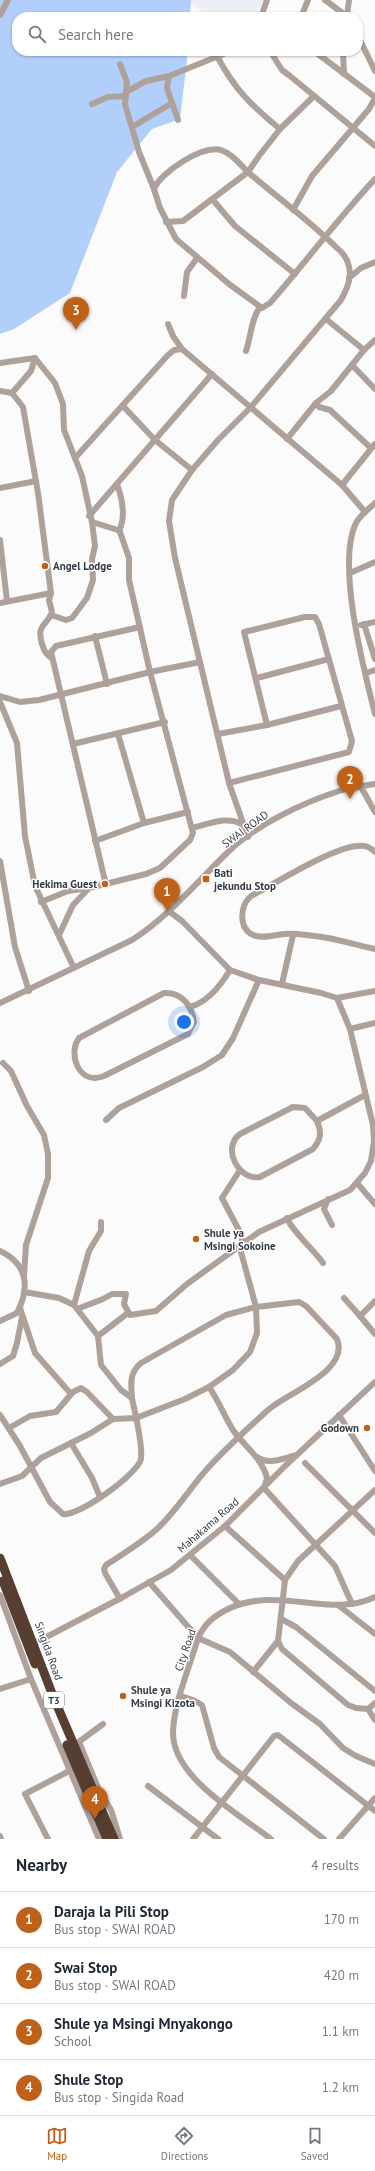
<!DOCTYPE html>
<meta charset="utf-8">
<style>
:root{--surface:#fff;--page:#f2f2f3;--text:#1f2937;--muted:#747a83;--line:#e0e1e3;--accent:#c0611a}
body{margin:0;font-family:"PT Sans",sans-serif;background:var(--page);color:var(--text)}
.you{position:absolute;left:184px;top:1022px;width:14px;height:14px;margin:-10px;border:3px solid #fff;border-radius:50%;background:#1a73e8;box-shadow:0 0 0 6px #1a73e833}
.badge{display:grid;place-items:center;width:26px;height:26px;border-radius:50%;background:var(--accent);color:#fff;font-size:13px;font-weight:700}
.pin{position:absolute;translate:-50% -33px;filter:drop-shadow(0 1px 2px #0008)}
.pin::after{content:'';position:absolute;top:21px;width:14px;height:12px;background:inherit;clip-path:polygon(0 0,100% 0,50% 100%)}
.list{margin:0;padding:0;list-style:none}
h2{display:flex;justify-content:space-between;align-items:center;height:52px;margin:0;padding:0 16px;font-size:17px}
h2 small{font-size:13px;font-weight:400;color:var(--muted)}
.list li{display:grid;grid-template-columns:26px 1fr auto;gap:12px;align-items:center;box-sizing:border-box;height:56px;padding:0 16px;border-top:1px solid var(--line)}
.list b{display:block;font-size:15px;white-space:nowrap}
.list p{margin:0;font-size:13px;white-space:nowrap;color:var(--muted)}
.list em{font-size:13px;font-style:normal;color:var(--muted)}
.icon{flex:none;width:22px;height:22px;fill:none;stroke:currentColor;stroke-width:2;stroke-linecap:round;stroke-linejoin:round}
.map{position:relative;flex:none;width:375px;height:1839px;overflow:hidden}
.search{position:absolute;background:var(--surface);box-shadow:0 1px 3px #0004;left:12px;right:12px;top:12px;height:44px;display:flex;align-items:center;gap:10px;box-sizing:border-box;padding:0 14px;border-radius:16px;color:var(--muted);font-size:15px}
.sheet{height:276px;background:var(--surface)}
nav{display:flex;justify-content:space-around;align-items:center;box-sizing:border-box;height:56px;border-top:1px solid var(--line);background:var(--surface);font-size:11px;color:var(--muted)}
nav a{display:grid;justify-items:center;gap:2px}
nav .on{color:var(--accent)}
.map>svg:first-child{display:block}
.built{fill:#ecf0f6}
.green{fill:#b2cffc}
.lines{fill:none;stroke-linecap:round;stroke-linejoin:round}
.minor{stroke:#aea19a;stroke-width:6}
.highway{stroke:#563f31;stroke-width:9}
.poi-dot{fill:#c0611a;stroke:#fff;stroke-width:1.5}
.labels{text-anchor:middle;stroke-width:3;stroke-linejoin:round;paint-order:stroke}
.shield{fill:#fff;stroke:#72767e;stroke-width:1}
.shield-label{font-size:10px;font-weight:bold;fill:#353b46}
.poi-label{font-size:11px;font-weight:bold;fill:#353b46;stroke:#fff;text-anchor:start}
.street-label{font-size:11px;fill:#353b46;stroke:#fff}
</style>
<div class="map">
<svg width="375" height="1839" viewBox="0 0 375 1839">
<rect width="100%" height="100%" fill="#fbfbfb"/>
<path class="built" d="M188 0H264L255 17H208Z"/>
<path class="green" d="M0 0H191L190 17H17V51H188L180 119 152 129 117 172 70 293 14 329 0 334Z"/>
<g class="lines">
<g class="minor">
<path d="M325 0 348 17"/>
<path d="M0 15 8 0"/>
<path d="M347 16 349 0"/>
<path d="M261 17 267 0"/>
<path d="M301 17 308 0"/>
<path d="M358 36 375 71"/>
<path d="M270 51 282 70 290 76 375 146"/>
<path d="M314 51 375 97"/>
<path d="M343 51 344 74"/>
<path d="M217 56C235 90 251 105 280 129"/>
<path d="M120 64 127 82 125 104 139 152 154 189"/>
<path d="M126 92 146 81 169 76"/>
<path d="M92 104 108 97 126 96"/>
<path d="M178 120 167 88 169 76 231 51"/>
<path d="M132 127 172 103"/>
<path d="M213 200 235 226 295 274"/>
<path d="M293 210 312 176 369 109 375 98"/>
<path d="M166 222 183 221 248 172 259 156 280 129 314 96"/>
<path d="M349 278 361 268 375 262"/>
<path d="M184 296 187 272 197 258"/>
<path d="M326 319 364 350"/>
<path d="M168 324 173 336 182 349"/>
<path d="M246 351C251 337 251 319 260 307"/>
<path d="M0 363 35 358 55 383 63 404 64 430 82 476 92 522 95 546 92 559 93 580 87 598 72 618 66 620 51 615"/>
<path d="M352 365 375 389"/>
<path d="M0 391 12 393 23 407 38 493 51 593 49 600 52 612C47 627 36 623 42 644 44 650 45 653 50 657"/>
<path d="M12 393 31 371 35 358"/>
<path d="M316 403 319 407 330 410 371 448"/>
<path d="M123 406 155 440 192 470"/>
<path d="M287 439 316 403 331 391 364 350 375 340"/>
<path d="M75 458 168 355 174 350 182 349 342 485 365 512"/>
<path d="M117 484C122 498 126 517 119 531"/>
<path d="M342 485 375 444"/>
<path d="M0 488 36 481"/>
<path d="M375 503C369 509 360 515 356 523 336 564 364 670 375 714"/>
<path d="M89 516 212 374"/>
<path d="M0 540 7 601"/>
<path d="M350 573 375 562"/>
<path d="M0 603 51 593"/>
<path d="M364 624 375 659"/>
<path d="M361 625 375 622"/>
<path d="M95 636 107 684"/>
<path d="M366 673 375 670"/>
<path d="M257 678 329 659"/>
<path d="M0 696 20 702 39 700 150 672 200 662"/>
<path d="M0 702 17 743 25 836 35 886 74 968"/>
<path d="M118 734 144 823"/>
<path d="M218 734 267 725 341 706"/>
<path d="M73 744 165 722"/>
<path d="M229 783 349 752 352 741 319 624 315 617H305L244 632 267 725"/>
<path d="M361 787 375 812"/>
<path d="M192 828C209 824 228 815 243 825"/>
<path d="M248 837 229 783 175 558 169 521 172 500 192 470 218 440 251 407 341 300C347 289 353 276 348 263 346 257 342 252 337 248 310 221 278 198 249 173 240 165 233 154 221 150 202 145 161 172 154 189L160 208 176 239 229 284 262 308 270 303C306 262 338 218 375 179"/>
<path d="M95 841 144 823 188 812"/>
<path d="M375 852C370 847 365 845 358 846 333 847 276 883 251 896 240 905 238 928 253 935 263 939 274 935 284 934 294 933 305 935 315 936 335 938 355 945 375 949"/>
<path d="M0 861 15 947 29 991"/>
<path d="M106 885 51 652 56 646 140 627"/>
<path d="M41 902 68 891 89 888"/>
<path d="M59 935 73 905 89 888 146 874 160 868 190 840 193 833 150 672 129 580V558L120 532 118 530 92 522"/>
<path d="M282 984 293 935"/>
<path d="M164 993C182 992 192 1006 194 1022L188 1034 104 1076C101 1077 98 1078 95 1078 76 1078 69 1051 79 1038Z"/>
<path d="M337 998 375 991"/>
<path d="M0 1003 132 940C169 916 196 883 228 852 256 825 302 803 339 791 350 787 363 786 375 784"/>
<path d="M190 1007C208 1002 221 985 230 970"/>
<path d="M350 1029 375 1023"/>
<path d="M3 1063 11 1071 27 1106 44 1135 48 1154V1178L26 1245 24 1276"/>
<path d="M106 1120 119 1108 203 1067 222 1055 233 1038 259 980"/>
<path d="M317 1121C322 1133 321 1139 313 1149L260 1177C239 1181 221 1148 240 1134L293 1107 305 1108 317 1121 365 1095"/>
<path d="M357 1183 375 1204"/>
<path d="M328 1199 324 1209 332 1225"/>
<path d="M287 1218C291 1230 314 1250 323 1263"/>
<path d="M0 1251C28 1264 30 1288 17 1313L0 1321"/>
<path d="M344 1298 360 1316"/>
<path d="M375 1301 360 1316 375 1334"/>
<path d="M74 1305 89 1251 101 1231V1222"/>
<path d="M20 1308 35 1353 71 1394"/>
<path d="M77 1309 103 1299 112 1294H126L124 1304 130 1315 156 1311 187 1284 259 1232 350 1190 365 1173 371 1161 374 1141 373 1125 350 1029 337 998 321 993 259 980 230 970 182 921 170 912"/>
<path d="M98 1336 128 1313"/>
<path d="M0 1364 13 1356 17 1343 22 1317"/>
<path d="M209 1387C219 1401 224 1416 233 1430 244 1446 262 1458 267 1478L264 1488 335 1566 352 1604"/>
<path d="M0 1415 20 1446 50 1502 63 1514C78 1517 138 1474 141 1459 143 1443 135 1414 132 1398L121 1390 101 1365 98 1336 74 1305 59 1298 24 1292"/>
<path d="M339 1415 375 1471"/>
<path d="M9 1428 30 1416 56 1412 73 1392 81 1388 87 1392 113 1419"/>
<path d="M71 1443 92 1478 100 1497"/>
<path d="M257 1457C268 1465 283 1459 296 1455"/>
<path d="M305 1463 375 1533"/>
<path d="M0 1484 22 1476 41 1458 91 1433 113 1419 136 1418 185 1399 209 1387 233 1370 250 1352 257 1333 256 1307 241 1252 242 1236 222 1198 240 1170"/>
<path d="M375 1490 298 1561 285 1580 278 1641 282 1649 348 1705 356 1708 368 1709 375 1703"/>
<path d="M225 1526 285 1580"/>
<path d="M190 1555 239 1604"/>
<path d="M149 1582 198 1638 230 1652 291 1703 320 1724 343 1748 356 1756 375 1764"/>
<path d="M0 1595 31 1679 99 1839"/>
<path d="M120 1599 105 1573 104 1569 106 1565C124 1553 143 1542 158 1528 177 1510 190 1488 207 1469 226 1448 247 1429 268 1410 287 1393 350 1371 337 1339L306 1306 299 1302 256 1307 226 1315 141 1363C129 1373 131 1384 132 1398"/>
<path d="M338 1605 375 1634"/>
<path d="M281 1619 296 1627 375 1691"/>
<path d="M31 1645 123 1597 171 1570 225 1526 285 1466 375 1382"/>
<path d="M253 1672 278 1641"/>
<path d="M0 1689 31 1679"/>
<path d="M181 1696 193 1700 202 1705 214 1748 219 1757 324 1839"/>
<path d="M368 1709 375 1720"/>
<path d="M79 1742 99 1790 111 1810 120 1839"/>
<path d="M76 1744 103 1724"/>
<path d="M148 1786 218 1839"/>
<path d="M0 1836 1 1839"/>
<path d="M48 1839 25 1794 73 1769"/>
<path d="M193 1839 274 1736 278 1735 375 1811"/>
<path d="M271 1839C240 1815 172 1777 173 1732 174 1702 190 1666 198 1638 205 1623 214 1616 228 1609 277 1585 331 1619 375 1597"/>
<path d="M339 1839 375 1798"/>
</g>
<g class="highway">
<path d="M0 1558 53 1696 114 1839"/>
<path d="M3 1581 35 1664"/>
<path d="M67 1745 107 1839"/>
</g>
</g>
<g class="poi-dot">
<circle cx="45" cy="566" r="4"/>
<rect x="202" y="875" width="8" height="8" rx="2"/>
<circle cx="105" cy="884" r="4"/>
<circle cx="196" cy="1239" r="4"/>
<circle cx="367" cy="1428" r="4"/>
<circle cx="123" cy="1696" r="4"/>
</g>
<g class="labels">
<rect class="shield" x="44" y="1692" width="20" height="16" rx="3"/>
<g class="shield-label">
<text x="54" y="1704">T3</text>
</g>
<g class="poi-label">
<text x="53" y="570">Angel Lodge</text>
<text x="214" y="877">Bati<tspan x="214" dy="13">jekundu Stop</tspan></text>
<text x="97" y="888" text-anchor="end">Hekima Guest</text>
<text x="204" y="1237">Shule ya<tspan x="204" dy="13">Msingi Sokoine</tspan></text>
<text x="359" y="1432" text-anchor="end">Godown</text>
<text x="131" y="1694">Shule ya<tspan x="131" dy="13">Msingi Kizota</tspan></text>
</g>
<g class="street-label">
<text transform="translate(245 829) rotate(-36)" y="4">SWAI ROAD</text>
<text transform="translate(208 1525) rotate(-41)" y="4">Mahakama Road</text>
<text transform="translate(185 1650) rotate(-71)" y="4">City Road</text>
<text transform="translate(49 1651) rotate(70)" y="4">Singida Road</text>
</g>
</g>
</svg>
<div class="you"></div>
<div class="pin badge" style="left:167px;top:911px">1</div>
<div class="pin badge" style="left:350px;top:799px">2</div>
<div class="pin badge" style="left:76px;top:330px">3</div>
<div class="pin badge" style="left:95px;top:1819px">4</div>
<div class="search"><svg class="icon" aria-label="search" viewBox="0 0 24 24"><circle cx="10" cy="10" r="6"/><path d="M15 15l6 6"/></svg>Search here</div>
</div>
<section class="sheet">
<h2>Nearby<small>4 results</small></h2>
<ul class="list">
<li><span class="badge">1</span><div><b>Daraja la Pili Stop</b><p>Bus stop · SWAI ROAD</p></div><em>170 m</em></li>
<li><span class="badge">2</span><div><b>Swai Stop</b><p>Bus stop · SWAI ROAD</p></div><em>420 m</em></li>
<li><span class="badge">3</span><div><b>Shule ya Msingi Mnyakongo</b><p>School</p></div><em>1.1 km</em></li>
<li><span class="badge">4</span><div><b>Shule Stop</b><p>Bus stop · Singida Road</p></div><em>1.2 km</em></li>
</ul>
</section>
<nav>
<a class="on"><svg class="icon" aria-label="map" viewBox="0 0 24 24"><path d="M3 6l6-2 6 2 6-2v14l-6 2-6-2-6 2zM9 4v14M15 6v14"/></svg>Map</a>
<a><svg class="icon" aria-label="directions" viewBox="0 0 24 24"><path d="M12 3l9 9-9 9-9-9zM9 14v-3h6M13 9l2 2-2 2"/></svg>Directions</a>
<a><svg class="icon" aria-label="saved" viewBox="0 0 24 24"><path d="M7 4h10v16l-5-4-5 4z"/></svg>Saved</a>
</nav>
